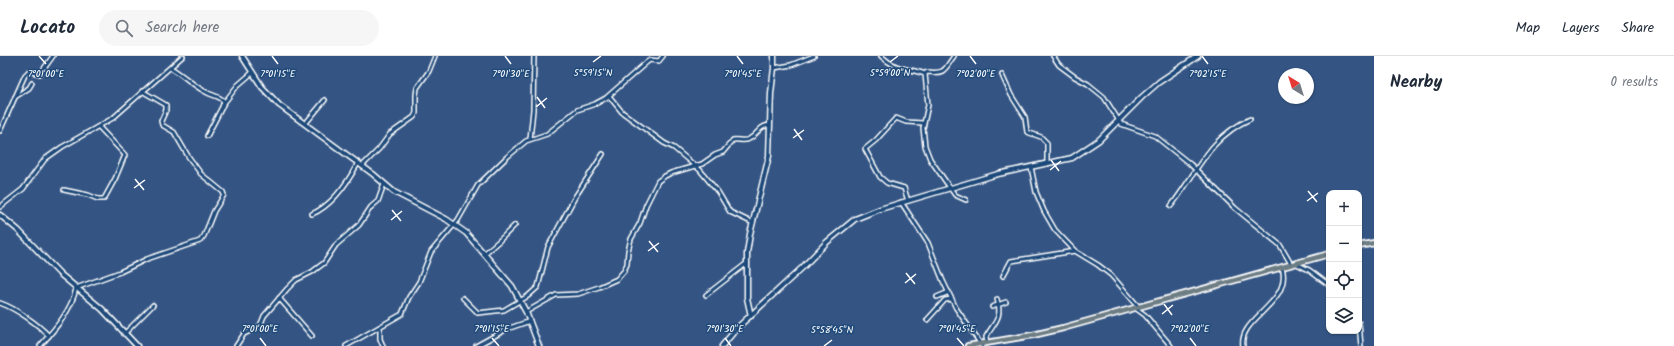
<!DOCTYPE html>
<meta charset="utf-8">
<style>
:root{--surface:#fff;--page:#f6f6f7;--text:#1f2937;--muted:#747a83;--line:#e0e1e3}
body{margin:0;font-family:Kalam,sans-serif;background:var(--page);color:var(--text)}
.controls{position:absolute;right:12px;bottom:12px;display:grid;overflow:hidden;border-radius:8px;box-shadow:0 1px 3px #0004}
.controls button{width:36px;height:36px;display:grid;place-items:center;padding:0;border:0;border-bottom:1px solid var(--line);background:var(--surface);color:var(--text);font:20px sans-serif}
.compass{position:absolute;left:1278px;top:12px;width:36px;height:36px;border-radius:50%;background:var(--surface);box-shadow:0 1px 3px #0004;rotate:322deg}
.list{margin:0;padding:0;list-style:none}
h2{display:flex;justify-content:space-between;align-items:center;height:52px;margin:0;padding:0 16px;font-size:17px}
h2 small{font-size:13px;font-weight:400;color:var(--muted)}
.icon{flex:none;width:22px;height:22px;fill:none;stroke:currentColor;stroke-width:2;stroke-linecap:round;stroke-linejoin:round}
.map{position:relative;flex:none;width:1374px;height:290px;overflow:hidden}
header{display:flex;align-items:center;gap:24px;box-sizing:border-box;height:56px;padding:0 20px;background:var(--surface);border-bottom:1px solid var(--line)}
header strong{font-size:19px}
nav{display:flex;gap:22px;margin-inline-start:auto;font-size:14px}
.search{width:280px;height:36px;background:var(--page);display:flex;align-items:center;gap:10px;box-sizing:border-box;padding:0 14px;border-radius:22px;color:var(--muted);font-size:15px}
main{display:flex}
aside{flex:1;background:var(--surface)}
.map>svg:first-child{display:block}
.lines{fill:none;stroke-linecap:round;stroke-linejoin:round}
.street-casing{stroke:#fff;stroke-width:6}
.secondary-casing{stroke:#fff;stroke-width:7}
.primary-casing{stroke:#fff;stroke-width:8}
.street{stroke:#1f4a7a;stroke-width:3}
.secondary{stroke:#1f4a7a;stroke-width:4}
.primary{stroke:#6d7d84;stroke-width:4.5}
.ticks{fill:none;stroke:#fff;stroke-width:1.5}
.ticks-label{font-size:10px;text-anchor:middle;fill:#fff;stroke:#1f4a7a;stroke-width:3;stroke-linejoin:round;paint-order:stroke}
</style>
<header>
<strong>Locato</strong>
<div class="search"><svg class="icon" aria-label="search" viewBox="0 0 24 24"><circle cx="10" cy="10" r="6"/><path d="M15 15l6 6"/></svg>Search here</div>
<nav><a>Map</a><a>Layers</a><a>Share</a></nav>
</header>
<main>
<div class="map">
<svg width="1374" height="290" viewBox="0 0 1374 290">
<rect width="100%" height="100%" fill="#345584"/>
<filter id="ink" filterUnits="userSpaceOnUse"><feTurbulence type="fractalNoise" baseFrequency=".025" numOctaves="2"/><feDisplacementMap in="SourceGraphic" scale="8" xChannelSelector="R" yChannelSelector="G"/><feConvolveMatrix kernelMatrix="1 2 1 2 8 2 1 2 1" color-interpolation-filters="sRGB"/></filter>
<g filter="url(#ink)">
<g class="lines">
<defs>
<g id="street">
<path d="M881 0C896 14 908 12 925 18L928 49 923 72 925 90 930 103 955 139 966 144"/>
<path d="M1053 0 1059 9 1075 21 1088 28 1104 41 1121 68 1155 80 1190 108 1235 152 1280 189 1291 208"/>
<path d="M171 12C185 20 195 32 210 38 215 40 220 41 224 45L222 51 207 80"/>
<path d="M774 12 791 9 814 0"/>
<path d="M925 18 927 16C946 18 944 14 954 0"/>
<path d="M1002 19 1011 39 1025 61 1027 76 1041 81 1047 87V108"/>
<path d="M609 40 622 56 664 87 674 92 700 114 718 136 730 156 753 167"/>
<path d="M15 41 29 32 32 27"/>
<path d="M224 47 238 29 252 17"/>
<path d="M305 68 325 44"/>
<path d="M0 75 25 19 29 15 40 18 53 0"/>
<path d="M530 83 533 54 534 0"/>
<path d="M362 110 379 93 390 78 414 61 416 57V39L417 32 429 15 435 0"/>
<path d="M1031 111 1036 136 1044 155 1055 174 1075 195 1098 209 1111 219 1138 250"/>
<path d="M64 134 88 139 98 143H104L115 123 125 99 99 71"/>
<path d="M908 145 904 132 887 127 880 121 865 93 876 84 896 62 906 66 923 67"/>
<path d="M901 146 928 187 943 225 956 252 982 290"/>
<path d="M1171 150C1197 117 1208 82 1250 63"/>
<path d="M0 151 23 133 45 103 62 91 113 62 183 0"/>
<path d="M312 158C333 149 348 126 358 107"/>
<path d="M484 198 500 184 515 169"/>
<path d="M1295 207 1309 214 1329 229"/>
<path d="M1003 220 1011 205 1075 195"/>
<path d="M706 239 747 207"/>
<path d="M937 241 949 236"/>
<path d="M279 242 312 280"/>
<path d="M463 242 478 257 504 254 528 240 538 231 548 191 575 141 603 98"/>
<path d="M0 247C15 252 38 268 49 280"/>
<path d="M992 251 1006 246"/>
<path d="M1134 251 1145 259 1171 290"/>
<path d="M526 256 556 239 578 238 599 231 617 223 624 215 627 208 628 195 631 183 640 167 646 149 658 125 665 120 671 117 702 108 715 99 723 96 733 84C738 83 744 86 749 83 758 79 758 70 770 69"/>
<path d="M927 264 945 244 952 243"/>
<path d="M1359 267 1361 290"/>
<path d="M380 271V283L383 290"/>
<path d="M124 278 153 249"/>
<path d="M987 287 986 281C994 266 1003 263 997 243"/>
<path d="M40 290C55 273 72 254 76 232L120 216 147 203 200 185 204 180 214 155 224 139 223 136 201 118 188 100 174 76 162 69 161 65 166 54V49L142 35"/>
<path d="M236 290 244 278 260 270 264 260 287 233 296 224 312 216 324 207 336 189 359 169 371 151 378 145 384 128"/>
<path d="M346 290 402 258 409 241 419 226 431 196 458 164 478 129 507 101 526 85 547 78 577 54 595 48 606 42 647 6 650 4 659 5 663 0"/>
<path d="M476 290 507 273 530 265"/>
<path d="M1243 290C1238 262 1293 247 1282 211"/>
</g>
<g id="secondary">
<path d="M242 0 262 31 279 49 373 118 394 136 446 163 466 177 512 230 526 256 539 290"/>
<path d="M0 159 18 174 60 218 102 253 137 290"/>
<path d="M751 260 747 242V197L750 178 769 100 771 37 774 12V0"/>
<path d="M722 290 738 271 803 211 827 186 855 163 880 153 998 118 1072 102 1099 84 1142 41 1159 26 1198 0"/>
</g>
<g id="primary">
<path d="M1359 190 1374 187"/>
<path d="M968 290 1033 279 1063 272 1329 198"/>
</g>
</defs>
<use href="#street" class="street-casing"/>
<use href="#secondary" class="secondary-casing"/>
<use href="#primary" class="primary-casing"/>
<use href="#street" class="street"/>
<use href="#secondary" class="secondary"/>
<use href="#primary" class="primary"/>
</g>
</g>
<path class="ticks" d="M39 0 46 8M272 0 278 8M505 0 511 8M737 0 743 8M970 0 976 8M1202 0 1208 8M593 6 601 0M890 6 898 0M537 41 545 52M536 51 547 42M794 73 802 84M793 82 804 74M1051 104 1059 115M1050 114 1061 105M135 123 144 134M134 132 145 124M1308 135 1317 146M1307 145 1318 137M392 154 401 165M391 164 402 155M649 185 658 196M648 195 659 187M906 217 915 228M905 227 916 218M1164 248 1172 259M1162 258 1173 249M260 282 266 290M492 282 499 290M725 282 731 290M957 282 964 290M1190 282 1196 290M824 290 832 284"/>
<g class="ticks-label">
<text x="593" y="20">5°59'15"N</text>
<text x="890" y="20">5°59'00"N</text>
<text x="46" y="21">7°01'00"E</text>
<text x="511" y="21">7°01'30"E</text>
<text x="743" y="21">7°01'45"E</text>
<text x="976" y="21">7°02'00"E</text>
<text x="278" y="21">7°01'15"E</text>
<text x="1208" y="21">7°02'15"E</text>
<text x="260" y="276">7°01'00"E</text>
<text x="492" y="276">7°01'15"E</text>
<text x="725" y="276">7°01'30"E</text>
<text x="957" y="276">7°01'45"E</text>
<text x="1190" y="276">7°02'00"E</text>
<text x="832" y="277">5°58'45"N</text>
</g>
</svg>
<div class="controls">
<button>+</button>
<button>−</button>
<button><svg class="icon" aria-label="locate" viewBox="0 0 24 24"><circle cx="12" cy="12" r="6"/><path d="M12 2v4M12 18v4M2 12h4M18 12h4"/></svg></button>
<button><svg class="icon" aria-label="layers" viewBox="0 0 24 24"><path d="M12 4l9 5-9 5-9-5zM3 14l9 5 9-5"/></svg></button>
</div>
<svg class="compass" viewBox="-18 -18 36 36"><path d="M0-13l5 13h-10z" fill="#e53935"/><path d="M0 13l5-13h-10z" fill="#747a83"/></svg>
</div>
<aside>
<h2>Nearby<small>0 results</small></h2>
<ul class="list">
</ul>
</aside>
</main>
